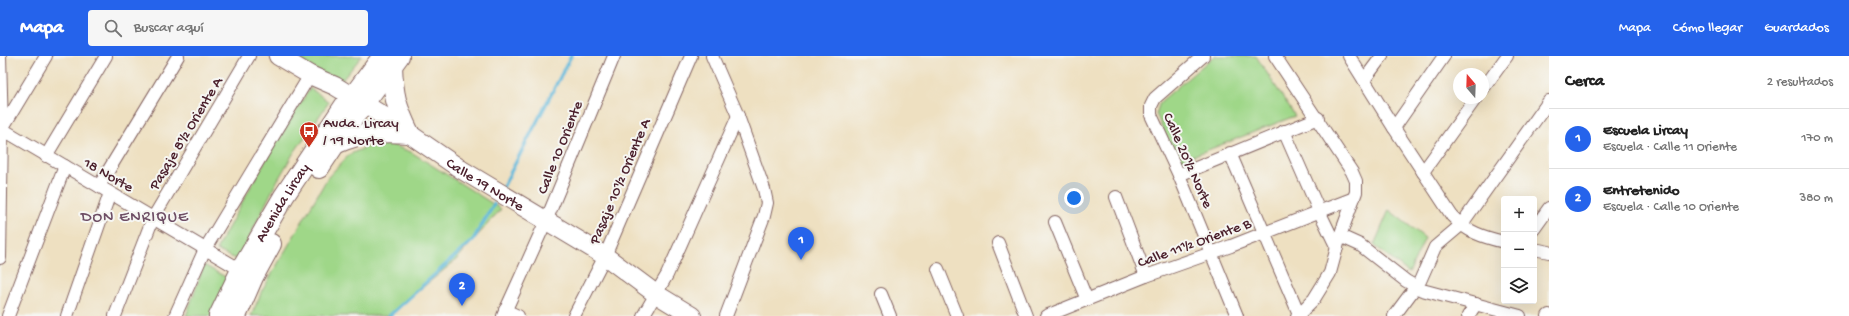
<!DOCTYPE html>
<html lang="es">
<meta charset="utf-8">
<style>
:root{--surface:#fff;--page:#f6f6f6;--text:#222;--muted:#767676;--line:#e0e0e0;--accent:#2563eb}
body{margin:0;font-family:"Gochi Hand",sans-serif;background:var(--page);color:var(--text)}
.controls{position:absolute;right:12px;bottom:12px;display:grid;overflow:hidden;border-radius:4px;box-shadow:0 4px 16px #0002}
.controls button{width:36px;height:36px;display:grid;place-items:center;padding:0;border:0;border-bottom:1px solid var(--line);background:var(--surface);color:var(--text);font:20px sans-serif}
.compass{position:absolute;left:1453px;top:12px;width:36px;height:36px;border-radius:50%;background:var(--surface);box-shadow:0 4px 16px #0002;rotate:341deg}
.you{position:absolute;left:1074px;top:142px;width:14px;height:14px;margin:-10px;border:3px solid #fff;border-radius:50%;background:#1a73e8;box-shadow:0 0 0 6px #1a73e833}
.badge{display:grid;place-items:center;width:26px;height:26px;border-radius:50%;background:var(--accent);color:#fff;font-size:13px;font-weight:700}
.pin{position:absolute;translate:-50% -33px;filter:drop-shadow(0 1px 2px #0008)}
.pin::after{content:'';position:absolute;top:21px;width:14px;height:12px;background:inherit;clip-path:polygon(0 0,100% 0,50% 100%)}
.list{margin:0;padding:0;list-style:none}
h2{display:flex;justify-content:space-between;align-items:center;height:52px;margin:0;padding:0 16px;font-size:17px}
h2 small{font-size:13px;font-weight:400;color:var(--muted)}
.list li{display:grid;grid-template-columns:26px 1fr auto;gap:12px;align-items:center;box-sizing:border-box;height:60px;padding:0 16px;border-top:1px solid var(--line)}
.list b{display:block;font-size:15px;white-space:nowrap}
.list p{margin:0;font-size:13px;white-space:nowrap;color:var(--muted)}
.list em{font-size:13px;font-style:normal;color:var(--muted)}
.icon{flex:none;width:22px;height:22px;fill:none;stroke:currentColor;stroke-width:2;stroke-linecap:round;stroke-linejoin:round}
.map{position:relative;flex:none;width:1549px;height:260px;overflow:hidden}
header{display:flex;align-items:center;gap:24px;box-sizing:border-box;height:56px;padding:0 20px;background:var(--accent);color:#fff}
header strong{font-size:19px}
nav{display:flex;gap:22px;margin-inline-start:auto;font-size:14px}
.search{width:280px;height:36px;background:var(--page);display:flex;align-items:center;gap:10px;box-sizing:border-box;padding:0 14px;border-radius:4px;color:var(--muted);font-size:15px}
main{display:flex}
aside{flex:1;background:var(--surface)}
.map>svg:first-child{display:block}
.green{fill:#9fd788;stroke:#747b5a}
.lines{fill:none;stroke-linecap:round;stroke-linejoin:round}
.stream{stroke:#5cb7da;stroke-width:3.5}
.street-casing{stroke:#836360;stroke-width:14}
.secondary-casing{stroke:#836360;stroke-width:20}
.primary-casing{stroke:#836360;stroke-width:22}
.street{stroke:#fff;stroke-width:12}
.secondary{stroke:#fff;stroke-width:18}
.primary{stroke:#fff;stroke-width:20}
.labels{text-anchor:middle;stroke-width:4;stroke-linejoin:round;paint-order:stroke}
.poi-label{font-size:15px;fill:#4a1f2b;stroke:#f6f6f2;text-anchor:start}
.street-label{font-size:15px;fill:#4a1f2b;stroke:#f6f6f2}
.neighbourhood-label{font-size:16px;letter-spacing:1px;fill:#6e4e65;stroke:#f6f6f2}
</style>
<header>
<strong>Mapa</strong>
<div class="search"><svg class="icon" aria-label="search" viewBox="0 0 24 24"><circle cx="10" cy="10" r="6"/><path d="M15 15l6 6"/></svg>Buscar aquí</div>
<nav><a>Mapa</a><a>Cómo llegar</a><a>Guardados</a></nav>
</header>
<main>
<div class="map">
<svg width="1549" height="260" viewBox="0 0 1549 260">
<rect width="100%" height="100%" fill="#f6f6f2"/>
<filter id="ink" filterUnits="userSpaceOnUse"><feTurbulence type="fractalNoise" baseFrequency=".025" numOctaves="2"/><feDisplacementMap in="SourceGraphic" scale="8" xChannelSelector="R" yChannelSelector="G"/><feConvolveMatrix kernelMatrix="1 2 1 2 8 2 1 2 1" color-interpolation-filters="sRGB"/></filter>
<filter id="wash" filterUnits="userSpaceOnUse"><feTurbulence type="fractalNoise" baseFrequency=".012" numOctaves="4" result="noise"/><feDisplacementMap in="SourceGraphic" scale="16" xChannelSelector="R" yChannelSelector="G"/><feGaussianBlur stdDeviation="0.9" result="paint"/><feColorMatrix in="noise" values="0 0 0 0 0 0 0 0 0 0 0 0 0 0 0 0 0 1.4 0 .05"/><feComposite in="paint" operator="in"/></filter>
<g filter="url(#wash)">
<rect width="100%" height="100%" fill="#eee0c1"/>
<g class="green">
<path d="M293 0H362L343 23 337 27Z"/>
<path d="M1214 0H1256L1295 60 1177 106 1156 58 1160 46Z"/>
<path d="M310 32 329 46 293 98 276 127 238 204 216 194 261 112Z"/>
<path d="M381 85 411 96 501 153 456 204 388 260H251L262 235 328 121 350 98Z"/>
<path d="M1389 154 1425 182 1409 217 1374 189Z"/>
<path d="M204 209 229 223 213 260H186Z"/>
</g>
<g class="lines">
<g class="stream">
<path d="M503 131 571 0"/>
<path d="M389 260 473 184 494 148"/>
</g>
</g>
</g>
<g filter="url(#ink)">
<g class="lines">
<defs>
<g id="street">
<path d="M46 0 2 73 241 214"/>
<path d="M712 0 738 60 764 133 767 147 764 160 726 260"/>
<path d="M1203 0 1155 42 1151 50V59L1179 119 1237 260"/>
<path d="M1275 0 1352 116 1356 125V136L1340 180 1330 217 1314 243 1297 260"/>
<path d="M1349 0 1394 72 1452 160C1467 176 1483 181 1504 186"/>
<path d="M1364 24 1382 0"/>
<path d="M1483 33 1507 0"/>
<path d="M1394 72 1444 0"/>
<path d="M1284 75 1319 155 1337 192"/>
<path d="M1230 97 1299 258"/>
<path d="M46 100 106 0"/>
<path d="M1423 116 1476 42"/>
<path d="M1179 119 1318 62"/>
<path d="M99 130 178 0"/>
<path d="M1116 141 1146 220"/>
<path d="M1055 166 1087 244"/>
<path d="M1534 173 1549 152"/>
<path d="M1340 180 1360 189 1406 225 1422 234 1520 260"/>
<path d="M998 187 1026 260"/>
<path d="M1534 193 1549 196"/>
<path d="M0 202 2 73 0 0"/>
<path d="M938 213 957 260"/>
<path d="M881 238 890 260"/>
<path d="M505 254 518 260"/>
<path d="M8 260 65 110"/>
<path d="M67 260 110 137"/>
<path d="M115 260 153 162 249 0"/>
<path d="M175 260 205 193 310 19"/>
<path d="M503 260 546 165 614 0"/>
<path d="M574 260 605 200 691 0"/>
<path d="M643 260 667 219 738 60"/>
<path d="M1046 260 1146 220 1231 190 1354 142"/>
<path d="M1394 260 1420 225 1435 191 1461 169 1549 45"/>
<path d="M1468 260 1476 248"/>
<path d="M1548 260 1549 259"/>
</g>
<g id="secondary">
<path id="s1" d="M278 0 310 19 335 30 382 59 462 114 605 200 656 238 692 260"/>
</g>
<g id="primary">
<path d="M392 9C393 39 396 50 409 77"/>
<path d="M337 87C363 76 381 75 409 77"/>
<path d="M319 112 347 70 399 0"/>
<path id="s2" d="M219 260 241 214 284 140 351 40 357 35 383 0"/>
<path d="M236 260 253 221 271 188"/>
</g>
</defs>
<use href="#street" class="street-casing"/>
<use href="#secondary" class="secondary-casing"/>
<use href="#primary" class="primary-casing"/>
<use href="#street" class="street"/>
<use href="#secondary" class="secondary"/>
<use href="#primary" class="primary"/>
</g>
</g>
<defs>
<symbol id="bus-pin" viewBox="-11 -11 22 30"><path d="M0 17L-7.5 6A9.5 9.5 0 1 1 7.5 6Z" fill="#c8321e" stroke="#f6f6f2"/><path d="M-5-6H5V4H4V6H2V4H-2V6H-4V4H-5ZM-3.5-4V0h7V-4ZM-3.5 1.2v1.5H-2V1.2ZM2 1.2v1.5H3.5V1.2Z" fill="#fff"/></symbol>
</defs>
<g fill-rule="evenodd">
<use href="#bus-pin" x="298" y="64" width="22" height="30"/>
</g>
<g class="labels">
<g class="poi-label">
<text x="323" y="71">Avda. Lircay<tspan x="323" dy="17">/ 19 Norte</tspan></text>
</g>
<g class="street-label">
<text transform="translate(185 77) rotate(-59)" y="5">Pasaje 8½ Oriente A</text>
<text transform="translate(559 91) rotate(-68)" y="5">Calle 10 Oriente</text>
<text transform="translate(1189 104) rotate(66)" y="5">Calle 20½ Norte</text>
<text transform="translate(109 118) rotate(30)" y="5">18 Norte</text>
<text transform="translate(619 125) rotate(-67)" y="5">Pasaje 10½ Oriente A</text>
<text dy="5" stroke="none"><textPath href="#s1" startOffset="244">Calle 19 Norte</textPath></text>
<text dy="5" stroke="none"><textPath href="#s2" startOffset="130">Avenida Lircay</textPath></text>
<text transform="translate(1194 186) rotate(-20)" y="5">Calle 11½ Oriente B</text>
</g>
<g class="neighbourhood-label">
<text x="135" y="165">DON ENRIQUE</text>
</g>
</g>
</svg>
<div class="controls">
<button>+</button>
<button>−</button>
<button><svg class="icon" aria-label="layers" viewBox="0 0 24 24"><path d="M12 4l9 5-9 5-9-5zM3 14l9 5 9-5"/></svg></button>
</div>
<svg class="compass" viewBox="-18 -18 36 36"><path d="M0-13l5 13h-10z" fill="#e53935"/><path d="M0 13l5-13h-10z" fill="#767676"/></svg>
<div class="you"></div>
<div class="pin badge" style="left:801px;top:204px">1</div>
<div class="pin badge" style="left:462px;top:250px">2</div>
</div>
<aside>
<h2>Cerca<small>2 resultados</small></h2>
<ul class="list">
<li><span class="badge">1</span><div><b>Escuela Lircay</b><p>Escuela · Calle 11 Oriente</p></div><em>170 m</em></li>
<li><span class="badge">2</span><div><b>Entretenido</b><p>Escuela · Calle 10 Oriente</p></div><em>380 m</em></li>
</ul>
</aside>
</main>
